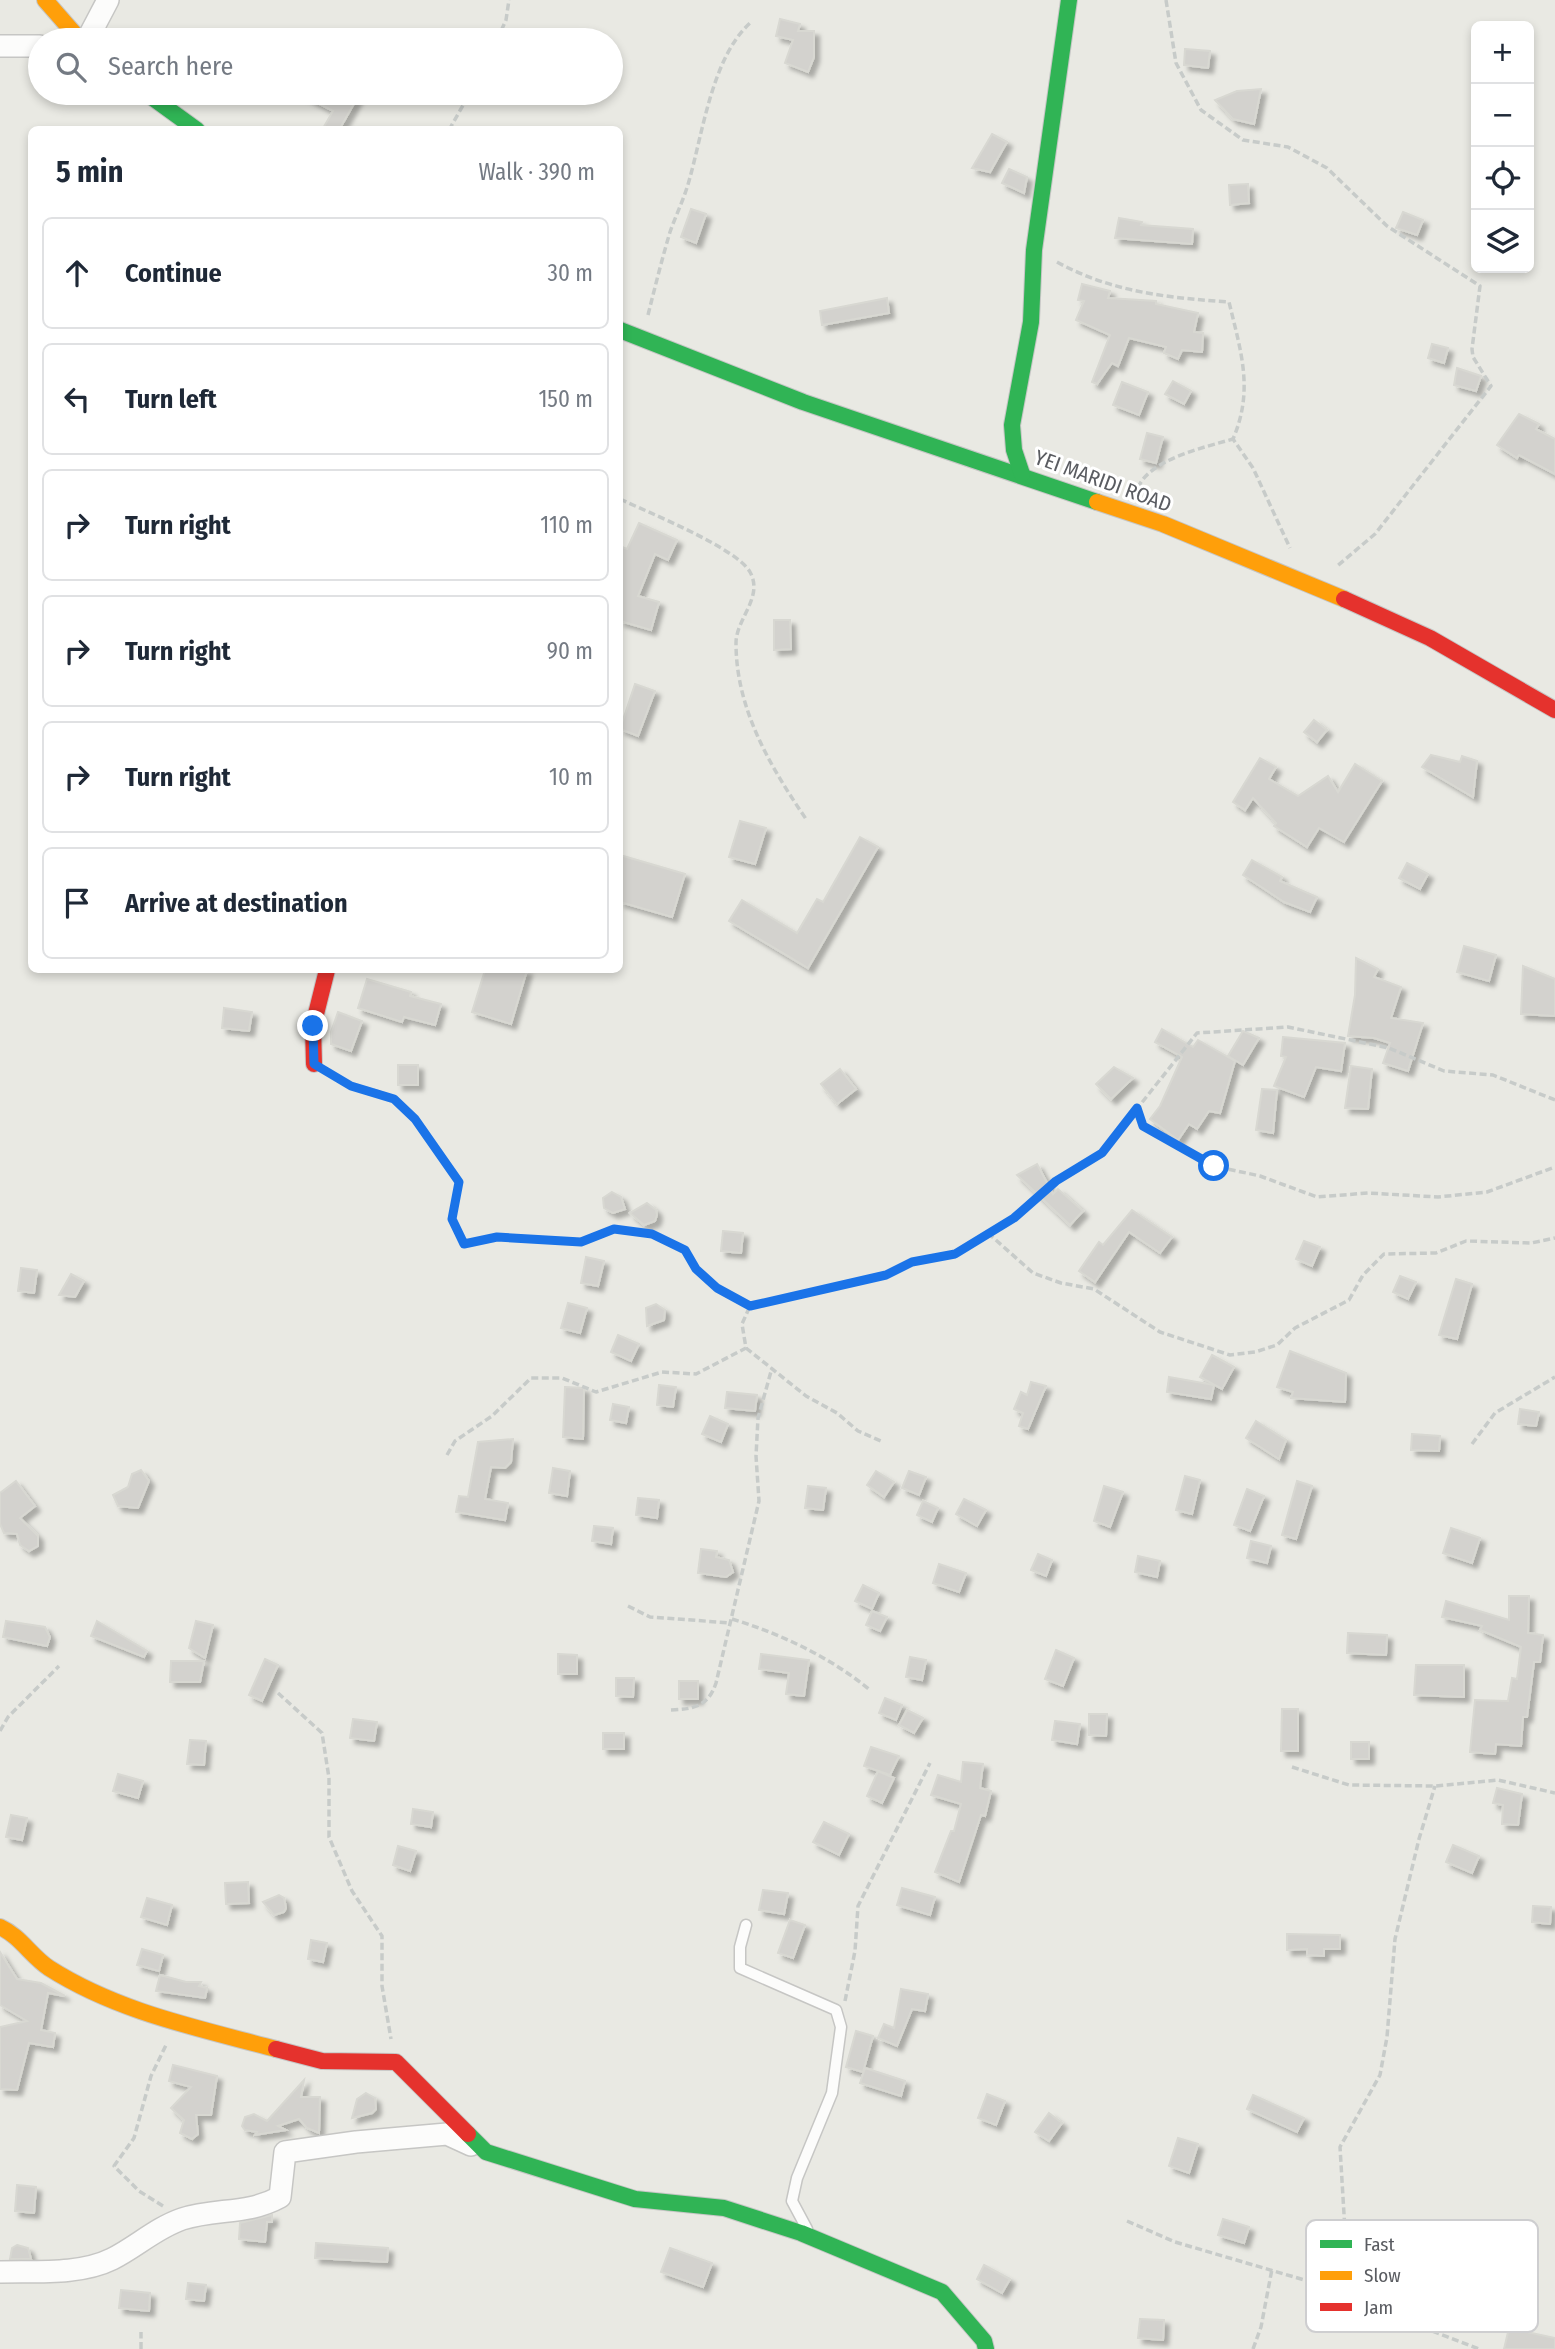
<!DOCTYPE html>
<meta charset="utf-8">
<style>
:root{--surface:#fff;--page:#f6f6f7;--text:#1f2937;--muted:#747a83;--line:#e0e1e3}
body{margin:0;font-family:"Fira Sans Condensed",sans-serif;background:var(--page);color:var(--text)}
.controls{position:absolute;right:21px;top:21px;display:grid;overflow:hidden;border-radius:10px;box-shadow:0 4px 10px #0003}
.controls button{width:63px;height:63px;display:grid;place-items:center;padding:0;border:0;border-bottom:2px solid var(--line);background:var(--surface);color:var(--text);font:35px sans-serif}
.stop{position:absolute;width:21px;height:21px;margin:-16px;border:5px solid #1a73e8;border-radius:50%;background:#fff}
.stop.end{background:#1a73e8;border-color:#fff;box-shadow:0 2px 7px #0008}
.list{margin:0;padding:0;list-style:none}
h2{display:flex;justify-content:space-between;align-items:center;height:91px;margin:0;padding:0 28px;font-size:30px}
h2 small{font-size:23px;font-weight:400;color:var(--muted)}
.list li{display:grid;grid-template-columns:46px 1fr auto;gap:21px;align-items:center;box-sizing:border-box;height:112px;margin:0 14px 14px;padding:0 14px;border:2px solid var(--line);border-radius:10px}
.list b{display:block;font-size:26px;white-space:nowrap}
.list em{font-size:23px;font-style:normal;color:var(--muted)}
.icon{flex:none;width:38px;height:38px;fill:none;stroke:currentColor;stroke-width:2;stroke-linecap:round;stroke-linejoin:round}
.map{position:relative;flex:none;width:1555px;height:2349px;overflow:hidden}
.search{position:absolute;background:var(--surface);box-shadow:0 4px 10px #0003;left:28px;top:28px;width:595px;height:77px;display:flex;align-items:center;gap:18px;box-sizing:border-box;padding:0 24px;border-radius:38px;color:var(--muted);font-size:26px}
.panel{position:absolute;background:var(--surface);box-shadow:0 4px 10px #0003;left:28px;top:126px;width:595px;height:847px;border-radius:10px}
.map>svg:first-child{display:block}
.building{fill:#d3d2ce;stroke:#d8d8d2;stroke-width:2;filter:url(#shadow)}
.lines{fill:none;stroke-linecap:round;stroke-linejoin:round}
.lane-casing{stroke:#c6c6c4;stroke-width:13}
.street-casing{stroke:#c6c6c4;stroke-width:24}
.fast-casing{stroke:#c6c6c5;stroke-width:18}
.slow-casing{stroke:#c6c6c5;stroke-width:18}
.jam-casing{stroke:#c6c6c5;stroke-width:18}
.path{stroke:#c7cbc9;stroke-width:3.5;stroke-dasharray:7 3.5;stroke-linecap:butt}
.lane{stroke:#fcfcfb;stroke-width:10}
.street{stroke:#fcfcfb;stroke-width:21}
.fast{stroke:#30b455;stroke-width:16}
.slow{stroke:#ff9f0a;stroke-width:16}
.jam{stroke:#e5322d;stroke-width:16}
.route{stroke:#1a73e8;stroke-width:9}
.labels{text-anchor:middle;stroke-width:6;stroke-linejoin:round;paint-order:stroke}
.street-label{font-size:21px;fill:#5a5c61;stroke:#fff}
.key{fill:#fff;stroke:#ceced0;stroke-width:2}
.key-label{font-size:19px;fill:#5a5c61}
</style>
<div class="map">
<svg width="1555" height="2349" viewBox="0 0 1555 2349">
<defs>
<filter id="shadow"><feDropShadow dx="5" dy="5" stdDeviation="2" flood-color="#0004"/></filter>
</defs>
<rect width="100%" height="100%" fill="#e9e9e3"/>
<g class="building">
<path d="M780 19 800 24 798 31H814V57L808 72 785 63 793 40 776 36Z"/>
<path d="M1185 49 1210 51 1208 68 1184 65Z"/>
<path d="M1261 89 1254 124 1233 119 1215 100 1237 91Z"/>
<path d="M299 93H360L339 130H322L333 111Z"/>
<path d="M992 134 1007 142 990 172 972 168Z"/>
<path d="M1009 169 1027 177 1024 193 1002 183Z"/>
<path d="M1248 184 1249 203 1230 205 1229 185Z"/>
<path d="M691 209 706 214 696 243 681 237Z"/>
<path d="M1403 212 1423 220 1417 235 1396 228Z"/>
<path d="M1119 218 1142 222 1141 225 1193 229 1192 244 1115 238Z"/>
<path d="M1082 284 1110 291 1108 298 1156 301V304L1198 313 1194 332 1203 333 1202 352 1182 350 1178 359 1164 353 1166 347 1129 338 1118 366 1112 363 1097 384 1092 382 1110 335 1076 320 1084 301 1078 300Z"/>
<path d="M887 298 889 313 822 325 820 311Z"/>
<path d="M1432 344 1448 348 1444 363 1428 358Z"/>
<path d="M1457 368 1481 376 1476 391 1454 385Z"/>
<path d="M1173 381 1191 391 1184 404 1165 394Z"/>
<path d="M1122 382 1148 392 1139 415 1113 405Z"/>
<path d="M1519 414 1539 424 1536 429 1555 439V474L1519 455 1517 458 1497 445Z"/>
<path d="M1147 433 1163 437 1156 463 1140 459Z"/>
<path d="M639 523 677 540 668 560 655 554 638 596 659 602 651 630 620 621V546L627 549Z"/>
<path d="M774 620H790L791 649 774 650Z"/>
<path d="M635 684 655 691 638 736 620 729Z"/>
<path d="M1314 720 1327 730 1317 742 1304 732Z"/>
<path d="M1431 755 1460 762 1462 756 1477 761 1473 797 1422 767Z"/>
<path d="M1260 758 1276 767 1269 779 1298 796 1328 776 1338 792 1355 764 1382 781 1344 842 1319 828 1307 847 1274 826 1276 823 1253 798 1245 810 1233 802Z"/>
<path d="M740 821 766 828 755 864 729 857Z"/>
<path d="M860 837 878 847 808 968 729 921 742 900 797 933 817 899 823 902Z"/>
<path d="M620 855 685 874 672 917 620 902Z"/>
<path d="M1252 860 1282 877 1280 881 1317 897 1310 912 1284 902 1243 875Z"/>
<path d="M1407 863 1428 874 1420 889 1399 878Z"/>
<path d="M1464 946 1496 955 1489 981 1457 972Z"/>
<path d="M1356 958 1378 969 1374 977 1401 987 1391 1018 1423 1023 1408 1071 1383 1063 1390 1043 1374 1038 1348 1036 1355 995Z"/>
<path d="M1523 966 1555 979V1016L1521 1014Z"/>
<path d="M485 970H527L511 1024 472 1012Z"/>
<path d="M367 979 411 992 410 996 441 1004 435 1025 404 1017 402 1022 358 1008Z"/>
<path d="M224 1008 252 1012 249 1031 222 1028Z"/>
<path d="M338 1012 362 1021 351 1051 331 1044V1032Z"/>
<path d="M1162 1029 1193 1047 1198 1040 1235 1061 1220 1113 1209 1111 1197 1129 1189 1124 1178 1140 1150 1119 1160 1106 1182 1057 1155 1042Z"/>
<path d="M1243 1031 1259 1038 1243 1065 1228 1056Z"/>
<path d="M1283 1037 1345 1043 1341 1071 1316 1067 1304 1097 1274 1086 1286 1057 1281 1056Z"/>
<rect x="398" y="1065" width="20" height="20"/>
<path d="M1351 1066 1372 1069 1368 1109 1345 1108Z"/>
<path d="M1114 1067 1133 1078 1111 1099 1096 1084Z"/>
<path d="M840 1069 856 1089 837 1104 821 1084Z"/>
<path d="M1262 1089 1277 1090 1273 1133 1256 1130Z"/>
<path d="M1037 1164 1053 1194 1058 1189 1083 1211 1070 1225 1017 1175Z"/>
<path d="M612 1192 621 1197 625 1209 613 1213 604 1208 603 1198Z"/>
<path d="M647 1203 656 1210 657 1215 655 1221 644 1225 630 1213Z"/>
<path d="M1132 1210 1172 1237 1160 1253 1129 1232 1095 1282 1079 1271 1099 1242 1103 1245Z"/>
<path d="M723 1231 743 1233 741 1253 721 1251Z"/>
<path d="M1304 1241 1320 1247 1312 1266 1296 1259Z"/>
<path d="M586 1257 604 1261 598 1286 581 1283Z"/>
<path d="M21 1268 37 1270 34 1293 18 1291Z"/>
<path d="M71 1274 84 1281 75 1297 59 1295Z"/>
<path d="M1400 1276 1416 1282 1408 1299 1393 1292Z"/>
<path d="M1456 1279 1472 1284 1457 1339 1439 1335Z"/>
<path d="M568 1303 587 1308 580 1333 561 1328Z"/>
<path d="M656 1304 665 1310 664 1320 647 1326 646 1308Z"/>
<path d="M618 1335 639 1344 631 1361 611 1352Z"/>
<path d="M1290 1351 1346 1373 1345 1402 1291 1398 1293 1392 1277 1387Z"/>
<path d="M1212 1355 1234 1367 1222 1389 1200 1377Z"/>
<path d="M1169 1377 1214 1385 1211 1399 1167 1392Z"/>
<path d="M1031 1382 1046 1386 1028 1429 1019 1426 1023 1413 1014 1409 1021 1392 1027 1395Z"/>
<path d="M659 1385 676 1387 673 1407 657 1405Z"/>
<path d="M565 1387 584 1388 583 1439 563 1437Z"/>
<path d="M727 1392 757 1395 755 1411 725 1408Z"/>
<path d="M613 1404 629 1407 626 1423 610 1420Z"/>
<path d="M1520 1409 1539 1412 1536 1426 1518 1424Z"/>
<path d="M710 1416 728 1424 721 1442 702 1434Z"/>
<path d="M1256 1421 1286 1440 1279 1459 1246 1438Z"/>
<path d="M1412 1434 1440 1436 1439 1451 1411 1450Z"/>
<path d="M513 1439 511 1462 505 1468 491 1467 485 1499 508 1503 505 1520 456 1512 459 1496 468 1497 478 1442Z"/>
<path d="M553 1468 570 1471 567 1496 549 1493Z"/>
<path d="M141 1470 149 1481 138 1508 118 1506 113 1495 128 1487 132 1474Z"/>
<path d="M876 1471 894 1482 884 1497 867 1485Z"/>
<path d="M909 1471 926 1477 919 1495 902 1488Z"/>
<path d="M1185 1476 1200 1480 1192 1514 1176 1510Z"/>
<path d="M16 1481 35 1506 20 1518 38 1536V1546L29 1551 20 1545 17 1534 4 1533 0 1524V1493Z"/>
<path d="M1297 1481 1312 1486 1296 1539 1282 1535Z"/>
<path d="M808 1486 826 1488 823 1510 805 1508Z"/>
<path d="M1104 1486 1123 1492 1110 1527 1094 1521Z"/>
<path d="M1247 1489 1264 1496 1250 1531 1234 1525Z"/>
<path d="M638 1498 659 1500 657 1518 636 1515Z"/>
<path d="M964 1499 986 1510 977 1526 956 1514Z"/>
<path d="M923 1501 938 1508 932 1522 917 1515Z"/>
<path d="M594 1526 613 1528 611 1544 592 1541Z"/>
<path d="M1451 1528 1480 1538 1472 1563 1443 1553Z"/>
<path d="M1251 1541 1271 1546 1267 1563 1247 1558Z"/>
<path d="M701 1549 717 1551 716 1557 729 1560 733 1572 726 1577 698 1573Z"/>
<path d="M1038 1554 1052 1560 1046 1576 1031 1570Z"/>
<path d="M1138 1556 1160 1561 1157 1577 1135 1572Z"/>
<path d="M939 1564 966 1573 959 1592 933 1583Z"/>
<path d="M863 1585 879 1593 872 1609 855 1601Z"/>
<path d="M1509 1596H1529L1528 1633 1543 1635 1540 1662H1534L1527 1717H1523L1521 1746 1496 1744 1495 1754 1470 1752 1475 1700 1508 1701 1512 1678 1517 1679 1521 1647 1480 1630 1482 1626 1442 1617 1446 1601 1509 1620Z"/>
<path d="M872 1611 887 1617 880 1631 866 1625Z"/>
<path d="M6 1621 45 1627 50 1637 47 1646 3 1637Z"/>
<path d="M97 1621 147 1651 144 1657 91 1636Z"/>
<path d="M196 1621 213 1625 205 1658 189 1648Z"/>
<path d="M1348 1633 1387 1635 1386 1655 1347 1653Z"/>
<path d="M1056 1650 1074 1658 1063 1686 1045 1679Z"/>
<path d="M558 1654 577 1655V1674H558Z"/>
<path d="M761 1654 809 1660 804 1696 786 1694 789 1673 759 1669Z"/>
<path d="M910 1657 926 1660 922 1680 906 1677Z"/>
<path d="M265 1659 278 1665 262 1701 249 1695Z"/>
<path d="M171 1661H204L200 1682H170Z"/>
<path d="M1416 1665H1464V1697L1414 1695Z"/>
<path d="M616 1678H634L633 1697 616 1696Z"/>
<rect x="679" y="1681" width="19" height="18"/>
<path d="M885 1698 902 1705 896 1720 879 1713Z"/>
<path d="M1282 1709H1298V1751H1281Z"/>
<path d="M907 1710 923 1718 914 1733 899 1725Z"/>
<path d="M1089 1714H1107L1106 1736 1089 1735Z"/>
<path d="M353 1719 377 1722 374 1741 350 1738Z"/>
<path d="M1055 1721 1080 1724 1077 1744 1052 1740Z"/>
<rect x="603" y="1733" width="21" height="16"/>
<path d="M190 1740 206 1741 204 1765 187 1764Z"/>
<rect x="1351" y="1742" width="18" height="17"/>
<path d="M871 1747 899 1756 890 1775 864 1766Z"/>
<path d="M963 1762 983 1764 980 1788 991 1791 985 1816 981 1815 959 1882 935 1872 951 1831H954L961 1804 931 1795 938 1775 961 1782Z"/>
<path d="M878 1771 894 1778 882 1803 867 1796Z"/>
<path d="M118 1774 143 1781 138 1798 113 1791Z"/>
<path d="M1497 1788 1522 1794 1518 1825 1502 1824 1503 1805 1493 1803Z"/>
<path d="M413 1809 433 1812 431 1827 411 1824Z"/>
<path d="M11 1815 27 1818 22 1840 6 1837Z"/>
<path d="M824 1822 849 1834 839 1855 813 1842Z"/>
<path d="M1453 1845 1479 1856 1472 1873 1446 1862Z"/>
<path d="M398 1846 416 1851 410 1871 393 1865Z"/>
<path d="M248 1882 249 1903 226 1904 225 1883Z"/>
<path d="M902 1888 935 1897 930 1915 897 1905Z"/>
<path d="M763 1890 788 1893 784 1914 759 1910Z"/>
<path d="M279 1895 284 1898 286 1908 284 1912 274 1915 263 1902Z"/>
<path d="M147 1898 172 1905 167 1925 141 1917Z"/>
<path d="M1533 1906 1551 1907 1550 1924 1532 1922Z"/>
<path d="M790 1920 805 1925 793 1958 778 1953Z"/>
<path d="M1287 1934 1340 1935V1949H1324V1956L1307 1955V1949L1287 1950Z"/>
<path d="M311 1940 327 1943 323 1962 308 1959Z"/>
<path d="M142 1949 163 1955 159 1971 137 1965Z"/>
<path d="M0 1952 17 1979 41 1983 65 1996 48 1993 41 2030 55 2033 53 2047 29 2043 17 2090 0 2089V2027L27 2021 0 2005Z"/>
<path d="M160 1975 186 1982H201L199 1986 207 1988 205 1998 156 1991Z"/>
<path d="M901 1989 928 1994 925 2011 912 2009 897 2046 878 2038 884 2024 894 2028Z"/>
<path d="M856 2031 873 2036 863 2072 846 2067Z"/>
<path d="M173 2065 217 2076 211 2115H196L198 2134 192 2139 180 2133 184 2120 171 2108 191 2087 169 2081Z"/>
<path d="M865 2068 905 2081 901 2096 860 2083Z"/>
<path d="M304 2080 301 2097H320L319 2133 307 2128 299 2119 278 2126 286 2130 255 2135 257 2132 245 2130 242 2126 245 2117 254 2114 267 2121Z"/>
<path d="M366 2093 375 2098 376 2109 372 2113 352 2118 357 2099Z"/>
<path d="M987 2094 1005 2101 996 2125 978 2118Z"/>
<path d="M1253 2095 1304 2118 1297 2132 1247 2109Z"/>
<path d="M1049 2113 1062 2123 1049 2141 1035 2132Z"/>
<path d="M1178 2138 1198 2144 1189 2173 1169 2166Z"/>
<path d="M17 2185 36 2187 34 2213 15 2211Z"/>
<path d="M272 2215V2222H267L265 2242 239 2239 240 2223Z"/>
<path d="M1223 2219 1249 2227 1244 2243 1218 2235Z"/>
<path d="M316 2243 388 2248 387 2262 315 2258Z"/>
<path d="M17 2245 28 2248 31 2259H10L12 2248Z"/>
<path d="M670 2248 712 2263 703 2287 661 2272Z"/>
<path d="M984 2265 1010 2279 1002 2293 977 2279Z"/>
<path d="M188 2283 206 2285 204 2301 186 2299Z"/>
<path d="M121 2290 150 2293 149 2311 119 2308Z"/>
<path d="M1140 2319 1164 2320 1163 2340 1138 2338Z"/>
<path d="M1509 2328 1555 2338V2349H1504Z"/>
</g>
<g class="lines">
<defs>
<path id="lane" d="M746 1925 740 1947V1968L836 2010 841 2027 832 2093 797 2178 792 2201 807 2229"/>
<g id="street">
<path d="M87 40 108 0"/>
<path d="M0 46H40"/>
<path d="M0 2272C35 2271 80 2275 112 2259 136 2247 156 2228 182 2219 216 2208 247 2215 280 2197L285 2152 356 2142 447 2134 471 2145"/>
</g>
<g id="fast">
<path d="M146 93 197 130"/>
<path d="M620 330 803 402 1097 502"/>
<path d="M1022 474 1014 450 1012 425 1031 322 1034 250 1069 0"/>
<path d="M468 2134 486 2152 635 2199 724 2208 801 2233 942 2292 984 2341 986 2349"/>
</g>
<g id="slow">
<path d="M45 0 80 40"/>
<path d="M1097 502 1163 524 1344 599"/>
<path d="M0 1927C20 1936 31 1956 49 1968 118 2012 198 2028 276 2049"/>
</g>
<g id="jam">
<path d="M1344 599 1430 638 1555 710"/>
<path d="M314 1064 313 1026 327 970"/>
<path d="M276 2049 322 2061 396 2062 468 2134"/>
</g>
</defs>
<use href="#lane" class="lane-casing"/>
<use href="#street" class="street-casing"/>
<use href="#fast" class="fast-casing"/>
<use href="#slow" class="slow-casing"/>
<use href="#jam" class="jam-casing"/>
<g class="path">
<path d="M1166 0 1176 63 1201 110 1243 140 1288 147 1327 168 1387 226 1480 286 1472 349 1473 357 1491 386 1375 534 1336 567"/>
<path d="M497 40 506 20 509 0"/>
<path d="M449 130 470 93"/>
<path d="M1057 262C1111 292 1169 298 1229 302 1241 352 1254 390 1233 439L1253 468 1290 548"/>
<path d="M648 315C655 287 662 259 670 232 676 215 684 199 689 181 703 132 712 58 750 23"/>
<path d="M1138 488C1149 459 1206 447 1233 439"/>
<path d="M620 499C647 512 737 548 750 572 764 597 736 619 736 643 736 709 770 766 806 819"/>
<path d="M334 1076C354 1088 380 1089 395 1099 419 1115 442 1159 459 1182L452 1219 464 1244 497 1237 581 1242 614 1229 652 1234 685 1250 696 1269 717 1288 750 1306 886 1275 912 1262 955 1253 1014 1218 1056 1181 1102 1153 1197 1033 1288 1027 1389 1048 1444 1071 1493 1075 1555 1100"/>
<path d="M1137 1108 1143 1126 1214 1166 1260 1176 1317 1197 1368 1193 1438 1197 1487 1192 1555 1167"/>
<path d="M988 1233 1033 1273 1061 1283 1094 1289 1160 1332 1230 1355 1255 1352 1277 1345 1295 1328 1349 1300 1363 1275 1384 1254 1436 1253 1466 1241 1531 1243 1555 1238"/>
<path d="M746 1348 806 1396 837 1413 858 1431 881 1441"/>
<path d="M1472 1444 1495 1413 1555 1377"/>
<path d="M447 1455 455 1441 492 1416 531 1378H562L596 1392 662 1372 696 1374 746 1348 742 1324 750 1306"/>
<path d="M628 1606 650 1617 731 1623"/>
<path d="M732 1619C781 1634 830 1657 870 1690"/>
<path d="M278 1693 322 1733 329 1778V1837L352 1891 382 1936V1986L391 2039"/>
<path d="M671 1710C693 1709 708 1707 716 1683L759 1501 756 1456 758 1418 772 1368"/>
<path d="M0 1731 8 1717 59 1666"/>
<path d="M1292 1767 1349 1785 1435 1786 1498 1780 1555 1793"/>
<path d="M845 2001 855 1951 858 1906 930 1763"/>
<path d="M163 2206 139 2191 114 2166 134 2138 151 2076 167 2043"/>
<path d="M1127 2221 1175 2242 1359 2296 1422 2327 1479 2349"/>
<path d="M1359 2296 1347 2264 1340 2147 1380 2075 1387 2037 1395 1939 1419 1839 1435 1786"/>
<path d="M141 2349V2332"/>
<path d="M1253 2349 1261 2327 1272 2269"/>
</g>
<use href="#lane" class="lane"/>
<use href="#street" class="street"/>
<use href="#fast" class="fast"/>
<use href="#slow" class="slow"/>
<use href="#jam" class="jam"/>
</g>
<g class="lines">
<path class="route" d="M313 1026 314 1064 351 1086 394 1099 415 1119 459 1182 452 1219 464 1244 497 1237 581 1242 614 1229 652 1234 685 1250 696 1269 717 1288 750 1306 886 1275 912 1262 955 1254 1014 1218 1056 1181 1102 1153 1137 1108 1143 1126 1214 1166"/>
</g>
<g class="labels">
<g class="street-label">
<text transform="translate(1103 481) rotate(20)" y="7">YEI MARIDI ROAD</text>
</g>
</g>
<rect x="1306" y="2220" width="232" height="112" rx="10" class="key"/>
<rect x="1320" y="2240" width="32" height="8" fill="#30b455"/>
<rect x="1320" y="2271" width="32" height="9" fill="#ff9f0a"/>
<rect x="1320" y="2303" width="32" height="8" fill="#e5322d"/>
<g class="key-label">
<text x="1364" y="2251">Fast</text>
<text x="1364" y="2282">Slow</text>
<text x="1364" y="2314">Jam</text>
</g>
</svg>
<div class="controls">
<button>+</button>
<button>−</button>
<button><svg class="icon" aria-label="locate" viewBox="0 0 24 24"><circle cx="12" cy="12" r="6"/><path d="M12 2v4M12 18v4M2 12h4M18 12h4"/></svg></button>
<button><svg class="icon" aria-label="layers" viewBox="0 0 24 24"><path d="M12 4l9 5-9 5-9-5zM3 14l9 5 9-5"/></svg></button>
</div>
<div class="stop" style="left:1214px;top:1166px"></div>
<div class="stop end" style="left:313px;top:1026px"></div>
<div class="search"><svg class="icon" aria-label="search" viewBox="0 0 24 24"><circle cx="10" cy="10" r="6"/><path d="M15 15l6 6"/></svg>Search here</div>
<section class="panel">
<h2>5 min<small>Walk · 390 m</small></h2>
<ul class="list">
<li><svg class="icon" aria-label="ahead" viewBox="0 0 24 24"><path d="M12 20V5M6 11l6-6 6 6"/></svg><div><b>Continue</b></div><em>30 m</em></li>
<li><svg class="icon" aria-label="left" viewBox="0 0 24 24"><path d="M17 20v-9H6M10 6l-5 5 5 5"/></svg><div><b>Turn left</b></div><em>150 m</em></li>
<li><svg class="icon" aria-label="right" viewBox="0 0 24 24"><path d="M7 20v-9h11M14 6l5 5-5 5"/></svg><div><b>Turn right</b></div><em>110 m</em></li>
<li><svg class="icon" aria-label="right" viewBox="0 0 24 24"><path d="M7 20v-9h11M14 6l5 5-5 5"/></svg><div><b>Turn right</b></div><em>90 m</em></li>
<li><svg class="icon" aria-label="right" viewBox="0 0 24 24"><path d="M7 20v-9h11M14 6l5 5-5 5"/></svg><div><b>Turn right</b></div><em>10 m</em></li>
<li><svg class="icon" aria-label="arrive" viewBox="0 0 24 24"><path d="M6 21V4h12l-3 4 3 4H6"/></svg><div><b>Arrive at destination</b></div></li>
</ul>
</section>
</div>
